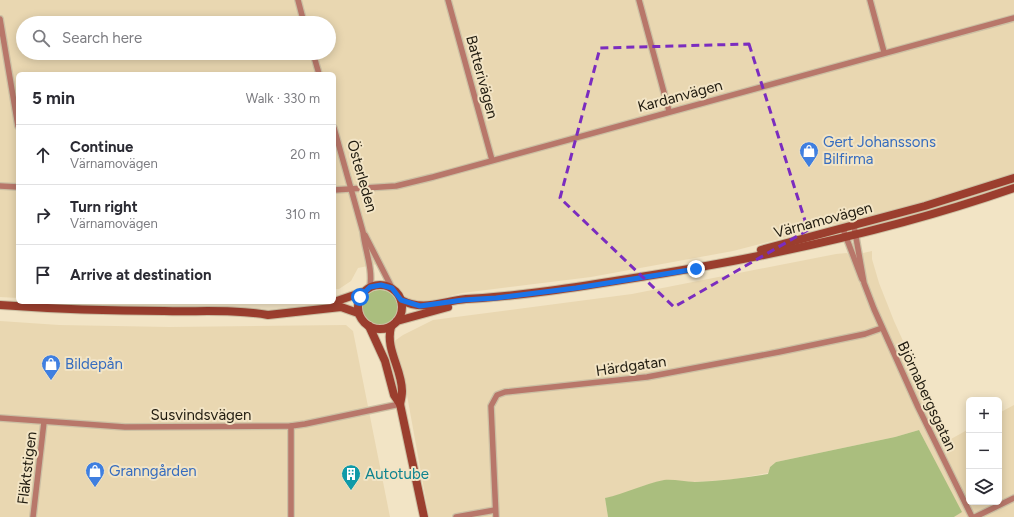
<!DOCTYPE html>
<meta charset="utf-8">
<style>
:root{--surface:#fff;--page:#f2f2f3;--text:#2b2b33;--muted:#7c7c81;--line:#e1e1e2}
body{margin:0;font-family:Figtree,sans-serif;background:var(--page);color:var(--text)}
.controls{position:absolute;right:12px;bottom:12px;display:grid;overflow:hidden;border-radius:6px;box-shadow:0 2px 10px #0003}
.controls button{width:36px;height:36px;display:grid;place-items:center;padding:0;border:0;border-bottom:1px solid var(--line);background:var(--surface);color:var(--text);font:20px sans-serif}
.stop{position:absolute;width:12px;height:12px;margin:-9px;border:3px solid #1a73e8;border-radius:50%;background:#fff}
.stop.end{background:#1a73e8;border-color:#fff;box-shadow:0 1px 4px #0008}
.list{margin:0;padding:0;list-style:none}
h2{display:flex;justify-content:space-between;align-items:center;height:52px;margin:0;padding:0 16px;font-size:17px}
h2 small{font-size:13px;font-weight:400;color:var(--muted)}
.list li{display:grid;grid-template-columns:26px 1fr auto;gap:12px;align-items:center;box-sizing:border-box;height:60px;padding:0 16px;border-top:1px solid var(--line)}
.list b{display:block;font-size:15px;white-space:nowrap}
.list p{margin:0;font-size:13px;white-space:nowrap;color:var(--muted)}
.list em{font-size:13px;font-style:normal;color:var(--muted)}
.icon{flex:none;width:22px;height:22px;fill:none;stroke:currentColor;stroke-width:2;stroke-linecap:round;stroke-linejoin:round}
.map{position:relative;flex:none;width:1014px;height:517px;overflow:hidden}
.search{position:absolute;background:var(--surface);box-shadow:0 2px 10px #0003;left:16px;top:16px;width:320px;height:44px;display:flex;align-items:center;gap:10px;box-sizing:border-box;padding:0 14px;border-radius:22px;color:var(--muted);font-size:15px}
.panel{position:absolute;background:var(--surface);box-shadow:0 2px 10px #0003;left:16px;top:72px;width:320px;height:232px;border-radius:6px}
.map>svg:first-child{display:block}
.built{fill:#e9d7b1;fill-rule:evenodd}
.green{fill:#aabe7e}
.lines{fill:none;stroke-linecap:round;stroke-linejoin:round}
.minor-casing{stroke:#ccc0a4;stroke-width:8}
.secondary-casing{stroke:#ccc0a4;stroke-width:10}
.minor{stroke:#b8776a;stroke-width:5.5}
.secondary{stroke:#9b3e2e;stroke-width:8}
.route{stroke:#1a73e8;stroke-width:5}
.marked{fill:none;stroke:#7b2cbf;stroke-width:3;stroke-dasharray:8 5;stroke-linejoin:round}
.labels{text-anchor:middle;stroke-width:4;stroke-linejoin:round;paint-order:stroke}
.street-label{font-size:15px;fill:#201b0f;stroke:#f2e4c5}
.shop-label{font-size:15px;fill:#366cbe;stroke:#f2e4c5;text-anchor:start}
.culture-label{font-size:15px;fill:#0d838f;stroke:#f2e4c5;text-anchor:start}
</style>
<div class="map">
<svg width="1014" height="517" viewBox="0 0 1014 517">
<rect width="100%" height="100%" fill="#f2e4c5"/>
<g class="built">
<path d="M0 0H1014V174L938 199 848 223 826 225 802 230 800 233 780 239 733 251 591 277 462 293 434 300 413 302 408 299 393 283 382 263 358 268 351 281 339 289H334V74H18V298L0 297ZM23 23H329V53H23Z"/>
<path d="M872 251V259L879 283 894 321 946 436 951 439 969 429V502H999V413L1014 405V517H954L961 512 919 430 895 437 776 462 770 467 768 473 729 480 692 482 665 480 643 486 622 495 605 498 608 517H429L405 384 393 342 403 335 433 320 632 294 836 254 847 253 850 256Z"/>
<path d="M85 302H244L233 304Z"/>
<path d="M0 321 59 325 170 327 346 325 353 331 390 517H0Z"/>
</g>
<g class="green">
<circle cx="380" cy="308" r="18"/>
<path d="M919 430 962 512 954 517H608L605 498C625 494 643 484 664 480 674 479 685 482 695 482 720 481 743 478 768 474L770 467 776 462 895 437Z"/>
</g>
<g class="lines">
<defs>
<g id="minor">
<path d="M298 0 304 23"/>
<path d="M448 0 492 160"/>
<path d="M639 0 669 111"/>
<path d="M870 0 884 52"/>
<path d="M0 19 18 126"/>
<path d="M313 53 319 74"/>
<path d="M334 128 363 232C365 251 373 268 370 287"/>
<path d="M0 186 18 187"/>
<path d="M334 190 396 186 433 177 1014 18"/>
<path d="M854 226 864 283 874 309 918 407 972 517"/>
<path d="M843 229 862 279"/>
<path d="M365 235 392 288"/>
<path d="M0 418 125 427 291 426 305 424 400 404"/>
<path d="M33 517 44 422"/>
<path d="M291 517V426"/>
<path d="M456 517 495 510"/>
<path d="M496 517 491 406 497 395 505 392 647 377 779 352 865 334 882 328"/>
<path d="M975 517 1014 498"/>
</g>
<g id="secondary">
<path d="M761 250 925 206 1014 178"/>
<circle cx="380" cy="307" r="22"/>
<path d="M401 300C424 312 442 301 466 299 522 296 578 287 634 278 763 258 891 231 1014 188"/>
<path d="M334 302 363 292"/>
<path d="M0 305C55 309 109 311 164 311 198 312 234 309 268 315L341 307 358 313"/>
<path d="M397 321 448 307"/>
<path d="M369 326 385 361 394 395 400 404"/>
<path d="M391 327C385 349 402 369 402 391 402 395 401 400 400 404L424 517"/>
</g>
</defs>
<use href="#minor" class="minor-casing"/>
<use href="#secondary" class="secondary-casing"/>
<use href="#minor" class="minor"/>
<use href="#secondary" class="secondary"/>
</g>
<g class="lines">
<path class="route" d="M360 297 370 287 381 285 392 288 401 300 420 306 463 300 496 298 576 288 696 269"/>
</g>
<path class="marked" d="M749 44 808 230 674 307 560 198 600 48Z"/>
<defs>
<symbol id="shop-pin" viewBox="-11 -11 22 30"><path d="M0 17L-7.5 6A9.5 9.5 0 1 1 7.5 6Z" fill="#3f7fe0" stroke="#f2e4c5"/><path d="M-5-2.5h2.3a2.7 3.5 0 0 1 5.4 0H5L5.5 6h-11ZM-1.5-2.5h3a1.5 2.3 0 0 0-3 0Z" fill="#fff"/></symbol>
<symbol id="building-pin" viewBox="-11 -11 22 30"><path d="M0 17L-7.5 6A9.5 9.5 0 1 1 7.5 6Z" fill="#0f9aa8" stroke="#f2e4c5"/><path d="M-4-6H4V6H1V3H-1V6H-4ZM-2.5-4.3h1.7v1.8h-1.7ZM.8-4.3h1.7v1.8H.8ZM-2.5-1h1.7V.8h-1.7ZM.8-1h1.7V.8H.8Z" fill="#fff"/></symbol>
</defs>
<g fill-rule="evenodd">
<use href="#shop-pin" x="798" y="140" width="22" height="30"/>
<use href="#shop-pin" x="40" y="353" width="22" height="30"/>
<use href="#shop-pin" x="84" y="460" width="22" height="30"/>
<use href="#building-pin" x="340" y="463" width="22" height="30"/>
</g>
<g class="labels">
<g class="street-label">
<text transform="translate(482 77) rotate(75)" y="5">Batterivägen</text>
<text transform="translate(680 96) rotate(-15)" y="5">Kardanvägen</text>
<text transform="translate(362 176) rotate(74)" y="5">Österleden</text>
<text transform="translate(823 220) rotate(-15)" y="5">Värnamovägen</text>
<text transform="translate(631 366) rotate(-8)" y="5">Härdgatan</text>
<text transform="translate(927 396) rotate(65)" y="5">Björnabergsgatan</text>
<text x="201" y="420">Susvindsvägen</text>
<text transform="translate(27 468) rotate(-83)" y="5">Fläktstigen</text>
</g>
<g class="shop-label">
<text x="823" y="147">Gert Johanssons<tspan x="823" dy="17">Bilfirma</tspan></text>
<text x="65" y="369">Bildepån</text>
<text x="109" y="476">Granngården</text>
</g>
<g class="culture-label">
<text x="365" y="479">Autotube</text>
</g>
</g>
</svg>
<div class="controls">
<button>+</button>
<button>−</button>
<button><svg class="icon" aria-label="layers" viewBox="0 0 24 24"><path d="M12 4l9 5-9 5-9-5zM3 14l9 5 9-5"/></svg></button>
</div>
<div class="stop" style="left:360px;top:297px"></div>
<div class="stop end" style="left:696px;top:269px"></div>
<div class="search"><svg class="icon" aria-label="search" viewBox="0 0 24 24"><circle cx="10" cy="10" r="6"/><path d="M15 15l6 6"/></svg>Search here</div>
<section class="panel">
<h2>5 min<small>Walk · 330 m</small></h2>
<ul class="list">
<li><svg class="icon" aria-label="ahead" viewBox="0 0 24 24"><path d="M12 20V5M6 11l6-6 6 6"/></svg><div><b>Continue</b><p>Värnamovägen</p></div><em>20 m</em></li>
<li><svg class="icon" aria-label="right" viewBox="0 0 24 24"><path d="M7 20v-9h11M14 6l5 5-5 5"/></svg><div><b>Turn right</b><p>Värnamovägen</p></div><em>310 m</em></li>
<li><svg class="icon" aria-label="arrive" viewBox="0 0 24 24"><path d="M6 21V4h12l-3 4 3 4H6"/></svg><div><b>Arrive at destination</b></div></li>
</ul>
</section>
</div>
